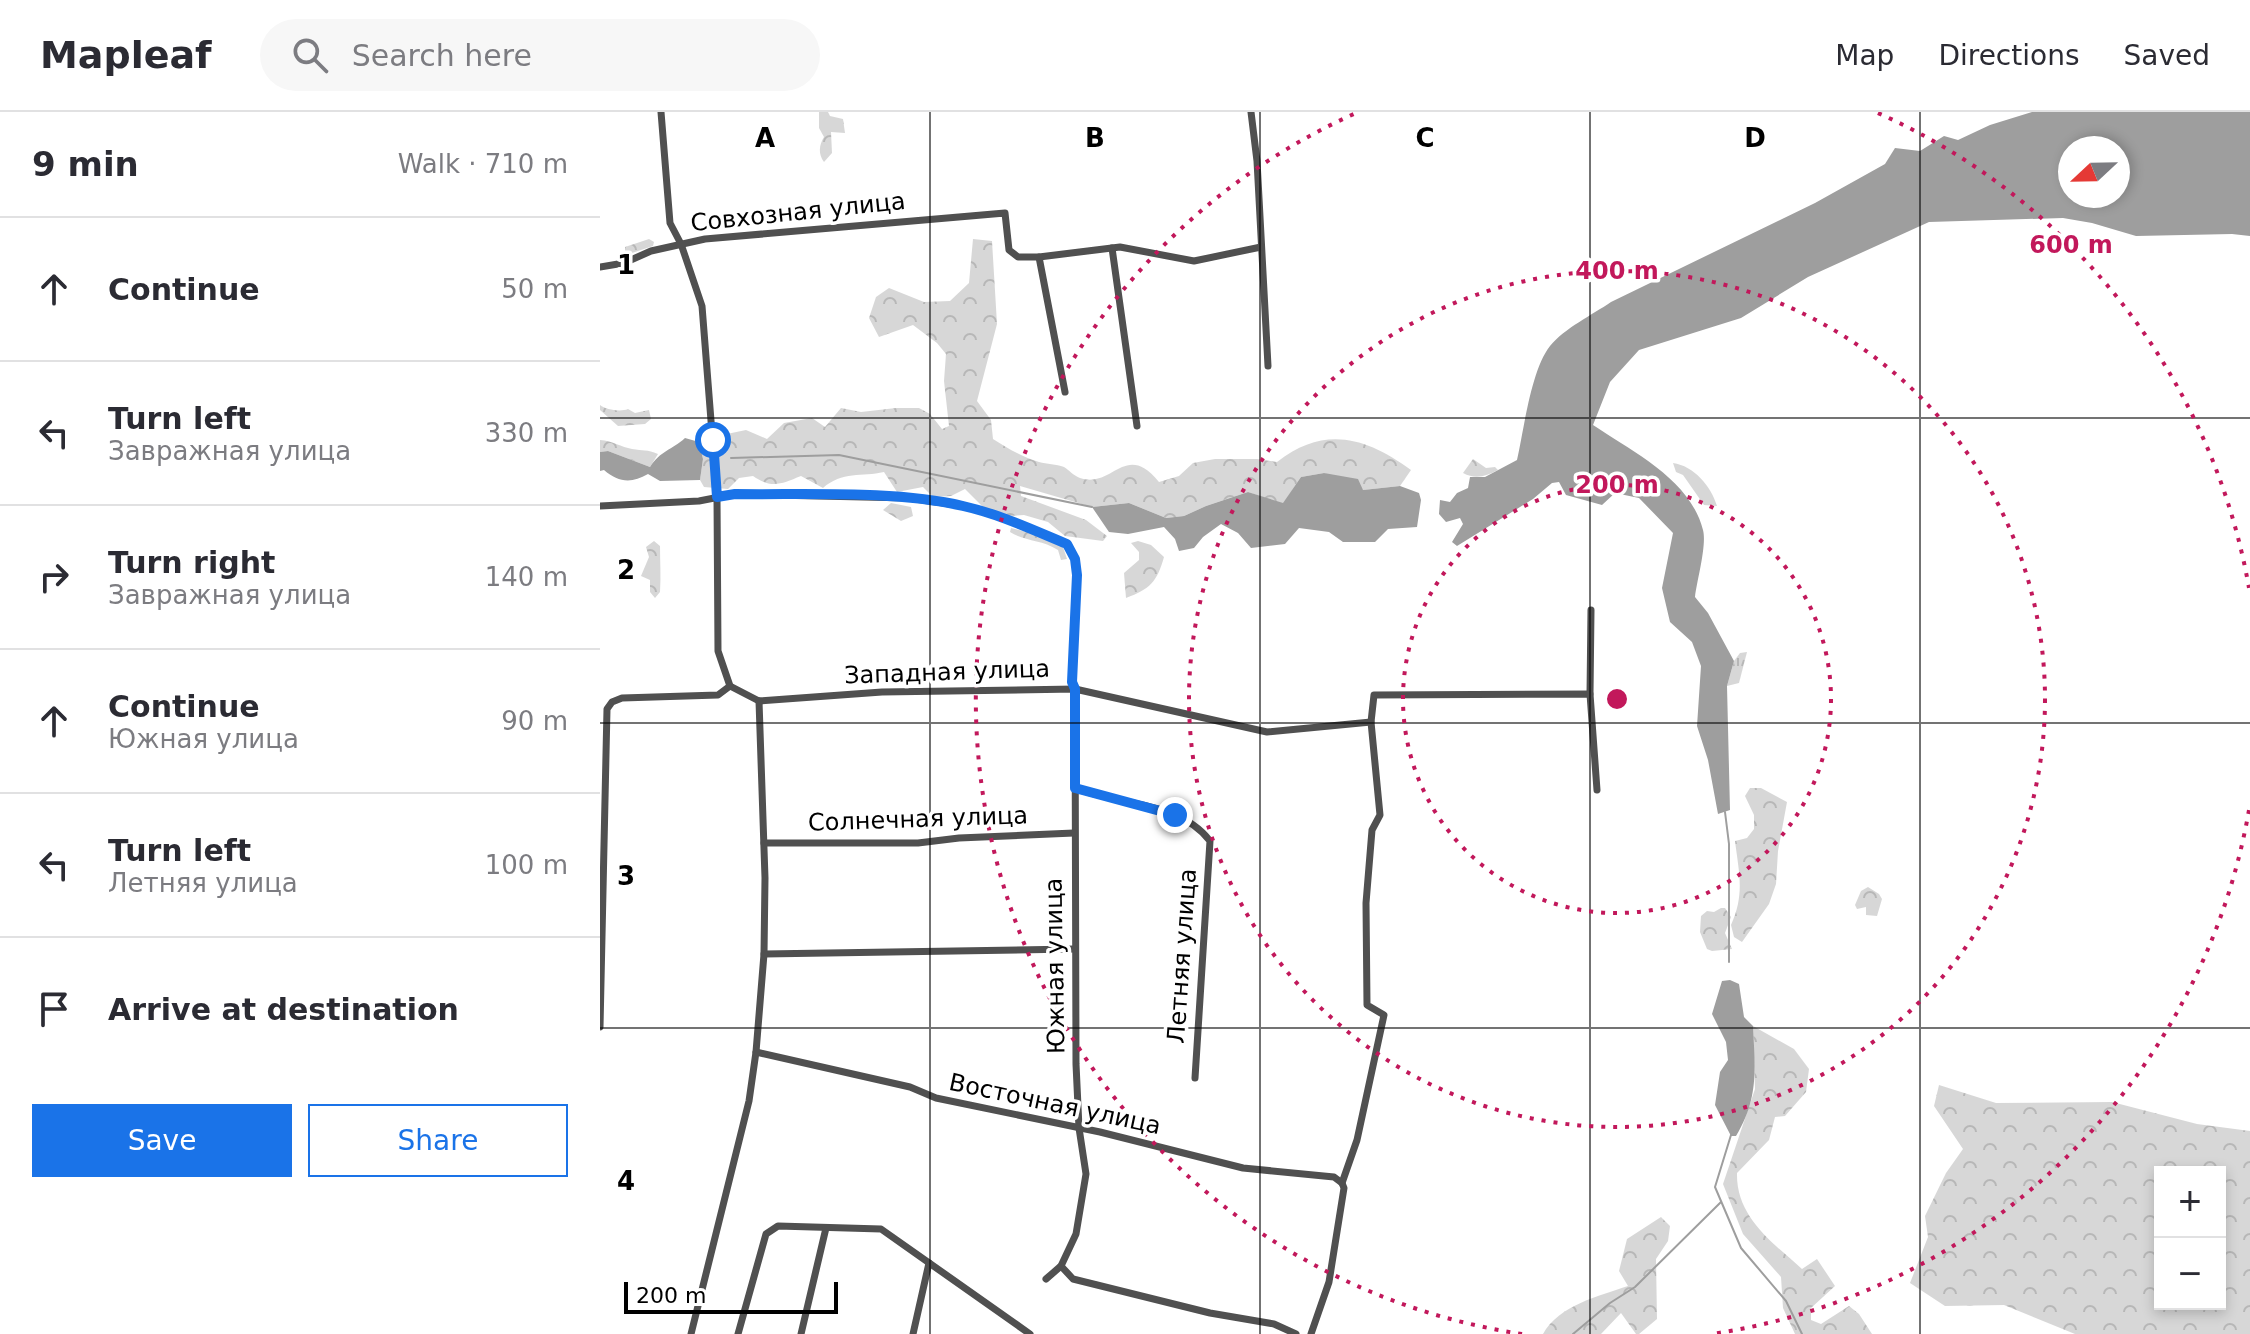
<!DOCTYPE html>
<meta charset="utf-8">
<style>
:root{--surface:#fff;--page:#f7f7f7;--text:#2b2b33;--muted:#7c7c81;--line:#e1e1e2;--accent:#1a73e8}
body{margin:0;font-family:"DejaVu Sans",sans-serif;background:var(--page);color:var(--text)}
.controls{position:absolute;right:24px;bottom:24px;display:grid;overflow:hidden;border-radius:0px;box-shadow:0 4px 12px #0003}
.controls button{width:72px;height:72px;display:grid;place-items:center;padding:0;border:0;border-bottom:2px solid var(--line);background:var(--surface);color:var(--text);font:40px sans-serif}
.compass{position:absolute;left:1458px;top:24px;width:72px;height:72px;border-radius:50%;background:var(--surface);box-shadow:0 4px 12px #0003;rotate:248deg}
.scale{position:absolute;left:24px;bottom:20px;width:214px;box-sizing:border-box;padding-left:8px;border:4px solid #000;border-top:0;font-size:22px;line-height:28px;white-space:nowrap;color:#000;-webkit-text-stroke:6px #fff;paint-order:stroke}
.stop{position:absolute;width:24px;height:24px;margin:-18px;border:6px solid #1a73e8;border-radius:50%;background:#fff}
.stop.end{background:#1a73e8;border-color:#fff;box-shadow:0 2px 8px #0008}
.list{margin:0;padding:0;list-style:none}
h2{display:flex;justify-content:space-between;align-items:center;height:104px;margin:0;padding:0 32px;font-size:34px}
h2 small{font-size:26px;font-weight:400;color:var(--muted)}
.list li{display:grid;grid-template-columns:52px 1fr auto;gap:24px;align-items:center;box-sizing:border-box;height:144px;padding:0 32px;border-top:2px solid var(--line)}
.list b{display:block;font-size:30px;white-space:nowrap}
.list p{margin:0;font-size:26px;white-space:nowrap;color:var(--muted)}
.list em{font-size:26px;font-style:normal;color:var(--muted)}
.actions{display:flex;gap:16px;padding:24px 32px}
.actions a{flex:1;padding:18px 0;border:2px solid var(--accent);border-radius:0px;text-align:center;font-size:28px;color:var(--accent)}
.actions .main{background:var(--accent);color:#fff}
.icon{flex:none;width:44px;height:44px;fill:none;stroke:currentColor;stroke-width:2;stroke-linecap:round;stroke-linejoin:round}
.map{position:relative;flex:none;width:1650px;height:1222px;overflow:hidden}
header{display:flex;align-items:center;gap:48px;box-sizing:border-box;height:112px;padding:0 40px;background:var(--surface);border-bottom:2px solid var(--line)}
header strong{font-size:38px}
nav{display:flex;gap:44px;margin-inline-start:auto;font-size:28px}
.search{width:560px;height:72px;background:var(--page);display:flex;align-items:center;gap:20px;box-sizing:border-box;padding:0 28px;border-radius:44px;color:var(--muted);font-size:30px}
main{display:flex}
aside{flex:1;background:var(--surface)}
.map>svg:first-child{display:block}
.grass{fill:url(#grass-tufts)}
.forest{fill:url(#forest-crowns);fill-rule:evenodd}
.water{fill:#9e9e9e;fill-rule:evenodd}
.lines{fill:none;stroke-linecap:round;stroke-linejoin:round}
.stream{stroke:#9e9e9e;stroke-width:2}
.minor{stroke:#505050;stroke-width:7}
.route{stroke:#1a73e8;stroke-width:10}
.grid{fill:none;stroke:#000;stroke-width:2;stroke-opacity:0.55}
.ring{fill:none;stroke:#c2185b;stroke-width:4;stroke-dasharray:4 8}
.labels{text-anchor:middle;stroke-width:7;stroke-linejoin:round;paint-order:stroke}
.street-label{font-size:24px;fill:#000;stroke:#fff}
.grid-label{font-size:26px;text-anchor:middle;font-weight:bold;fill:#000;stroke:#fff;stroke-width:7;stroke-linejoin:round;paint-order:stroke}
.centre{fill:#c2185b;stroke:#fff;stroke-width:4}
.ring-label{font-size:24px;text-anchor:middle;font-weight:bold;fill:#c2185b;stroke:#fff;stroke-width:7;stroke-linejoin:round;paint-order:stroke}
</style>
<header>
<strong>Mapleaf</strong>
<div class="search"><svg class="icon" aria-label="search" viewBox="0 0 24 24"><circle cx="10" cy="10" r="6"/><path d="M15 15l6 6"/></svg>Search here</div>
<nav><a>Map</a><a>Directions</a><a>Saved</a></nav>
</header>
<main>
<aside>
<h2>9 min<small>Walk · 710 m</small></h2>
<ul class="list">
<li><svg class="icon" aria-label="ahead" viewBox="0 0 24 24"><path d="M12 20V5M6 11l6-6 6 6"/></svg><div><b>Continue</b></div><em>50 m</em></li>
<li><svg class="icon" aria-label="left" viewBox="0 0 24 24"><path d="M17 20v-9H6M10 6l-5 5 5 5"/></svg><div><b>Turn left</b><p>Завражная улица</p></div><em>330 m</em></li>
<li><svg class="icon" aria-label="right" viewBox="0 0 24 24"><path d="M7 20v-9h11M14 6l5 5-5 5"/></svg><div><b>Turn right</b><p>Завражная улица</p></div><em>140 m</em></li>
<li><svg class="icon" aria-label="ahead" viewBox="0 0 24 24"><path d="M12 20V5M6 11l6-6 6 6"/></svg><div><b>Continue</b><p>Южная улица</p></div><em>90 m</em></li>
<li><svg class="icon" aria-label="left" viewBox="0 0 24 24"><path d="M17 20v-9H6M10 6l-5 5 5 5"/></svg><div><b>Turn left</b><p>Летняя улица</p></div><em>100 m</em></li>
<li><svg class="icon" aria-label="arrive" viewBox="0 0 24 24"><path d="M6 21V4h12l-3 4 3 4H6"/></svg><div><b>Arrive at destination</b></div></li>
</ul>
<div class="actions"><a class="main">Save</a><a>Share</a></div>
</aside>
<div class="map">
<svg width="1650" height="1222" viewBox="0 0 1650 1222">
<defs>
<pattern id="grass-tufts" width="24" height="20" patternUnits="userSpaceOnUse" patternTransform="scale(2)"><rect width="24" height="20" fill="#d7d7d7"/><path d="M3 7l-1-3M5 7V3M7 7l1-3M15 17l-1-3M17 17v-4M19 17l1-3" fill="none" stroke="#b7b7b7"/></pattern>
<pattern id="forest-crowns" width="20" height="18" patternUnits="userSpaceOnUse" patternTransform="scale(2)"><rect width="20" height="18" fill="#d7d7d7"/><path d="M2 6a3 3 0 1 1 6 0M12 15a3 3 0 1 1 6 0" fill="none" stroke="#b7b7b7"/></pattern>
</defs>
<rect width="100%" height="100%" fill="#fff"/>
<g class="grass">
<path d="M1073 351C1094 354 1111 374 1117 394L1104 393 1083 363 1076 360Z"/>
<path d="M1147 540 1139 571 1127 574 1134 549 1140 541Z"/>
</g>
<g class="forest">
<path d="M219 0H228L230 4 243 7 245 21 231 20 232 41 224 50C218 42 219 33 224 25L219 16Z"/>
<path d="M49 127 54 130 53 134 29 142 25 141V135Z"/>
<path d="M373 127 392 129 397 212 377 289 391 308 393 327C407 336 422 345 439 350 447 352 456 352 464 355 469 358 474 364 480 366 513 377 525 328 559 370L579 364 593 351 615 347H657L677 350C724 313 766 325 811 358L800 374 763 378 724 361 701 365 683 392 648 380 606 394 584 404 566 406 529 391 492 395 420 374 421 384 486 408 507 424 503 429 465 424 448 410 424 403 408 404 385 397 365 377 351 384 333 385 323 375 297 380 284 360C262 365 242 359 223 376L201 364C181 372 172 377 153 364L139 366 128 377 104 375 100 368 103 347 99 330 104 321 122 323 146 318 167 327 184 311 212 306 225 315 241 296 261 300 296 296H319L330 302 342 317 349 314 344 269 346 242 337 231 313 213 279 225 269 206 276 185 289 176 324 190 350 189 369 171Z"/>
<path d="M0 293C6 298 21 300 28 297L35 301 49 298 51 307 45 312 18 314 0 298Z"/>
<path d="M0 328C13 329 21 335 32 337 43 339 47 337 58 342L50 355 8 339 0 340Z"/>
<path d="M873 347 886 356 895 355 898 358C886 364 876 368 863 361Z"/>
<path d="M291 391 311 395 313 404 301 409 283 398Z"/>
<path d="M411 416 443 424 463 435 467 447 461 448 458 438C441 427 426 430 410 420Z"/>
<path d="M54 429 60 434C60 450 61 464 60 480L55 486 50 480V468L41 464 49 445 46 435Z"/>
<path d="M538 429 551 433 564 445C557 470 550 477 526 486L524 461 539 448V440L531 431Z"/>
<path d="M1150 676H1161L1187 690 1178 739 1176 772 1169 792 1142 830 1134 825 1131 813C1145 782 1139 761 1135 729L1147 726 1154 717V703L1145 684Z"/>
<path d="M1268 775 1279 782 1282 787 1277 804 1266 803V795L1257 797 1255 793 1261 779Z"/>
<path d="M1121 796H1125L1131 805 1125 821 1132 837 1112 839 1107 837 1100 820 1101 804 1107 799 1114 800Z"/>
<path d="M1153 914 1194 937 1209 957 1206 980 1185 1004 1175 1005 1169 1028 1137 1061C1136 1105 1172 1130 1202 1157L1217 1147 1235 1174 1211 1196V1208L1221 1212 1249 1194 1259 1202 1272 1222H1195L1183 1196 1181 1165 1143 1122 1123 1072 1155 977Z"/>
<path d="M1339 973 1396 991 1512 990 1597 1012 1650 1019V1222H1475L1404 1193 1345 1194 1310 1171 1328 1125 1325 1104 1346 1061 1363 1037 1334 994ZM1560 1060H1620V1192H1560Z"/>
<path d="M1061 1105 1070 1114 1068 1129 1056 1147 1057 1207 1039 1222H1036L1021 1201 1001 1222H943C959 1193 999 1184 1028 1174L1019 1159 1027 1127Z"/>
</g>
<g class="water">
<path d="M1432 0H1650V124L1632 122 1536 124 1492 111 1463 106 1329 110 1208 165 1141 206 1039 238 1010 270 993 313C1033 340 1090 367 1103 418 1107 433 1097 468 1095 485L1108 501 1134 549 1127 574 1130 698 1118 702 1108 648 1097 614 1101 554 1092 530 1070 510 1062 476 1073 421 1039 386 1015 381 1002 393 966 383 959 370 952 371 933 387 857 434 852 430 863 412 860 406 846 410 839 402 840 388 850 390 857 381 868 376 870 365H885L917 348C924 317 931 258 950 234 965 216 992 203 1011 190L1215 91 1285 52 1295 36 1320 39 1344 24 1358 28 1390 13ZM1518 36V84H1470V36Z"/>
<path d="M85 326 99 330 103 347 100 368 60 369 48 362C31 372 18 370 4 358L0 359V340L8 339 50 355C60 339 72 338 85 326Z"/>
<path d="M724 361 758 367 763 378 800 374 819 381 821 388 817 415 788 417 775 430H743L729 420 699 416 685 432 651 436 638 421 621 412 603 425 594 436 579 439 575 427 564 415 528 422 509 420 492 395 529 391 566 406 584 404 606 394 648 380 683 391 701 365Z"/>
<path d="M1130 868 1139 872 1144 905 1153 914C1155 957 1159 986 1136 1024H1131L1115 993 1120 960 1128 948 1126 930 1112 902 1122 869Z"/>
</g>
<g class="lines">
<g class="stream">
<path d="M131 346 239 343 492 395"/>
<path d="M1125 700 1129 732V850"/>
<path d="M1131 1023 1115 1075 1141 1136 1186 1189 1202 1222"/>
<path d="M973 1222 1010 1191 1035 1175 1121 1090"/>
</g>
<g class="minor">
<path d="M61 0 70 111 81 132 102 194 117 385 118 539 130 574 159 589"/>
<path d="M651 0 657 49 668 254"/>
<path d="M512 136 537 314"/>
<path d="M439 145 465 280"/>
<path d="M0 155 24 151 51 139 105 127 405 101 409 138 418 145H439L520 135 594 149 661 135"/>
<path d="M0 394 99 389 135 382 308 386 363 394 406 407 467 432 475 447 477 463 472 570 475 577 476 952 479 1016 486 1062 476 1122 461 1154 446 1167"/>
<path d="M990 582 991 498"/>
<path d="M159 589 282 580 475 577 667 620 771 610"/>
<path d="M475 676C517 693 580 689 610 729L595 966"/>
<path d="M164 731H318L359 726 474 721"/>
<path d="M164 842 474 837"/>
<path d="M0 915 7 597 12 590 22 586 118 583 130 574"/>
<path d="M156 940 310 975 336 986 500 1020 643 1056 734 1065 742 1071 744 1076 729 1170 711 1222"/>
<path d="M742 1071 757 1028 784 903 767 893 766 791 772 718 780 703 771 610 774 583 990 582 997 678"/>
<path d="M461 1154 473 1167 610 1201 674 1212 696 1222"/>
<path d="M91 1222 149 989 156 940 164 842 165 766 159 589"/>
<path d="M138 1222 166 1122 178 1114 281 1117 430 1222"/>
<path d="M201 1222 226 1116"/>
<path d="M313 1222 329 1151"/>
</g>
</g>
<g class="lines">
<path class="route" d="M113 328 117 385 135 382C206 383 295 378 363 394 399 402 433 418 467 432L475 447 477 463 472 570 475 577V676L575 703"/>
</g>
<path class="grid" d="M330 0V1222M660 0V1222M990 0V1222M1320 0V1222M0 306H1650M0 611H1650M0 916H1650"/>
<g class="ring">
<circle cx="1017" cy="587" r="214"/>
<circle cx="1017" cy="587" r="428"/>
<path d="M1649 698A642 642 0 0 1 1112 1222M922 1222A642 642 0 0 1 756 1M1278 1A642 642 0 0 1 1649 476"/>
</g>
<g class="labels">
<g class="street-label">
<text transform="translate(198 100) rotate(-6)" y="8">Совхозная улица</text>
<text transform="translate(347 560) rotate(-2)" y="8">Западная улица</text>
<text transform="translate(318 707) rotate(-2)" y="8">Солнечная улица</text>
<text transform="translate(582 844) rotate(-86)" y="8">Летняя улица</text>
<text transform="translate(455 854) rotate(-91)" y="8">Южная улица</text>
<text transform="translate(455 992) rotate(12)" y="8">Восточная улица</text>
</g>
</g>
<g class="grid-label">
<text x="165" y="35">A</text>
<text x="495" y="35">B</text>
<text x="825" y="35">C</text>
<text x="1155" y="35">D</text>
<text x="26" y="162">1</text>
<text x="26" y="467">2</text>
<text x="26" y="773">3</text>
<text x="26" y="1078">4</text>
</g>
<circle cx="1017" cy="587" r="12" class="centre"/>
<g class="ring-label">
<text x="1471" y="141">600 m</text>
<text x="1017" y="167">400 m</text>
<text x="1017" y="381">200 m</text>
</g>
</svg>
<div class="controls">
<button>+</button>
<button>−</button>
</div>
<svg class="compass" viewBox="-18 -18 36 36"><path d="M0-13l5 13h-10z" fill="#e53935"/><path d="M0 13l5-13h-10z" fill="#7c7c81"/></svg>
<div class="scale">200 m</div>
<div class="stop" style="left:113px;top:328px"></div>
<div class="stop end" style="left:575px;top:703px"></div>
</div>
</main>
